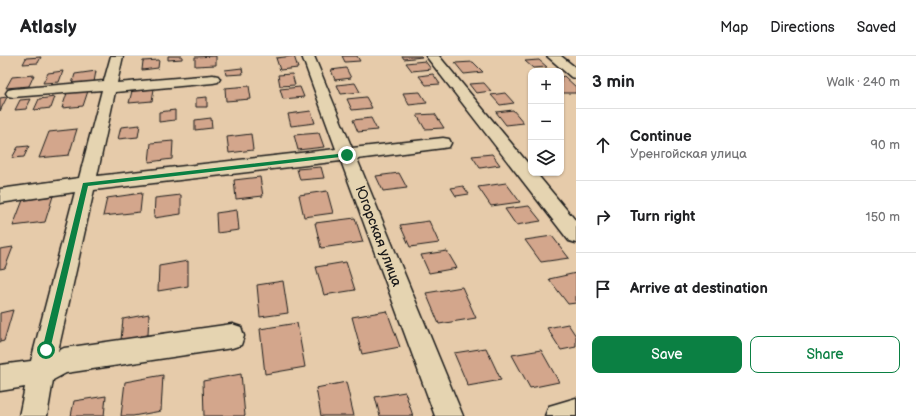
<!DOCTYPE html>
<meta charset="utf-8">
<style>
:root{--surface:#fff;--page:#f6f6f6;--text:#202124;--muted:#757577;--line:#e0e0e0;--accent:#0b8043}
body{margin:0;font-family:"Balsamiq Sans",sans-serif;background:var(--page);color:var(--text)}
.controls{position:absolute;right:12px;top:12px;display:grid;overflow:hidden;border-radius:8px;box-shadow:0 1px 3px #0004}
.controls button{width:36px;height:36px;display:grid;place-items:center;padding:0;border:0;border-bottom:1px solid var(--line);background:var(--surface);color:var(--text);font:20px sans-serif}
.stop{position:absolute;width:12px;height:12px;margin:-9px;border:3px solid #0b8043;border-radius:50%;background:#fff}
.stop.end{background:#0b8043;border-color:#fff;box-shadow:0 1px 4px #0008}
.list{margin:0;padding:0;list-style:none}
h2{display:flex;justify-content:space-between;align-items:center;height:52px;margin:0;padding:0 16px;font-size:17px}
h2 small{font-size:13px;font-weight:400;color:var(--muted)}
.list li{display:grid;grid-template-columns:26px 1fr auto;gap:12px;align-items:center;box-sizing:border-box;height:72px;padding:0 16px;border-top:1px solid var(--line)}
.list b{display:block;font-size:15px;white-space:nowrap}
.list p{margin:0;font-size:13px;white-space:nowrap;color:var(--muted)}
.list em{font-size:13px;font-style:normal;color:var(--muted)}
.actions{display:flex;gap:8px;padding:12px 16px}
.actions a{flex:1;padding:9px 0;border:1px solid var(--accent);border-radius:8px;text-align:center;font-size:14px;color:var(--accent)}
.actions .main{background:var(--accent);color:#fff}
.icon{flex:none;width:22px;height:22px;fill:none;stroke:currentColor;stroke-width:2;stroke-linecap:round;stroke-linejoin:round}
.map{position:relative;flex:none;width:576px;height:360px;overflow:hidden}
header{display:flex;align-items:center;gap:24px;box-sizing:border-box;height:56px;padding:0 20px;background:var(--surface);border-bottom:1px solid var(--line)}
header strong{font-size:19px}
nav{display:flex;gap:22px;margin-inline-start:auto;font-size:14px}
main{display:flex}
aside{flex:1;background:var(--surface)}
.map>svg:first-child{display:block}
.building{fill:#d3a68c;stroke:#1c1c1c}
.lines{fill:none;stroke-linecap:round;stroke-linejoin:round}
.minor-casing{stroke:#1c1c1c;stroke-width:3}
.minor{fill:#e5d4b1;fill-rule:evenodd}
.route{fill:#0b8043}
.labels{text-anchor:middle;stroke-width:4;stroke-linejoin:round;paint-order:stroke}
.street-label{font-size:14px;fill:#1c1c1c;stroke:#e5d4b1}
</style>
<header>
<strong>Atlasly</strong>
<nav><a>Map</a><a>Directions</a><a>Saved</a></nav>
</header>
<main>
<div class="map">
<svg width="576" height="360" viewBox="0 0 576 360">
<rect width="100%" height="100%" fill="#e6cbaa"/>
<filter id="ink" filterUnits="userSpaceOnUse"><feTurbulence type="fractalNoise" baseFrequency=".025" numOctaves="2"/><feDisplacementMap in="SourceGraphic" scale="8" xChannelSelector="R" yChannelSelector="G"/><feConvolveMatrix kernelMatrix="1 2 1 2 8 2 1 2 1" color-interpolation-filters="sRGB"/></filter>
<g filter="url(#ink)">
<g class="building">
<path d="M168 0H182V3L168 4Z"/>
<path d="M216 0V9L195 10V1Z"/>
<path d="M294 0 298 12 280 14 276 2Z"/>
<path d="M342 0H357L360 5 345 6Z"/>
<path d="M402 0H421L422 1 404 3Z"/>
<path d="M41 1 38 7 23 8 26 2Z"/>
<path d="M159 4 158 12 142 14 143 5Z"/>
<path d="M539 4 547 11 533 12 525 5Z"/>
<path d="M425 5 431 13 412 15 406 7Z"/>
<path d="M473 6 483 16 464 18 455 7Z"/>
<path d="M242 12 243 18 226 19 225 14Z"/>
<path d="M346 12 351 22 335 24 331 14Z"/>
<path d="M63 15 59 26 43 27 48 17Z"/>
<path d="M96 15 94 26 72 28 75 18Z"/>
<path d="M292 18 295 29 280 30 278 19Z"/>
<path d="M433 18 440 28 426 29 419 20Z"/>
<path d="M34 19 29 30 6 32 12 21Z"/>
<path d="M564 20 576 31V37H561V21Z"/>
<path d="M355 27 360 36 341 38 337 29Z"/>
<path d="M484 27 491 35 476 37 469 28Z"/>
<path d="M249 30 251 43 226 45 225 32Z"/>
<path d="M300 31 304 41 283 43 280 33Z"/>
<path d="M154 33 152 45 129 47 132 35Z"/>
<path d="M88 35 83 50 62 52 67 37Z"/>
<path d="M420 36 427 47 409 49 403 37Z"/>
<path d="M505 37 514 47 500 49 491 39Z"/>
<path d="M7 41 0 55V42Z"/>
<path d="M55 41 51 52 34 54 39 43Z"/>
<path d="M207 41V51H196V42Z"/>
<path d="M366 41 372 52 352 54 347 43Z"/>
<path d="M31 43 26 53 15 54 20 44Z"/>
<path d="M175 54V64L159 66V56Z"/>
<path d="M513 54 524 67 506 69 496 56Z"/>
<path d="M311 55 315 67 291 70 288 58Z"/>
<path d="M435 58 444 72 425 73 417 59Z"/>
<path d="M211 62 212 72 195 74V64Z"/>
<path d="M371 62 377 74 358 76 353 64Z"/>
<path d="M140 69 138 81 118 83 121 71Z"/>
<path d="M77 73 69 99 39 102 49 76Z"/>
<path d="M319 77 324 91 298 94 294 79Z"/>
<path d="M251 78 253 94 229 97 227 81Z"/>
<path d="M173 85 172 103 149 106 151 87Z"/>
<path d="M29 90 24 101 12 102 18 91Z"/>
<path d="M492 98 500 109 480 112 472 100Z"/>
<path d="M321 111 324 122 300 124 297 113Z"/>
<path d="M399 117 407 132 383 135 376 120Z"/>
<path d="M260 121 263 140 236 143 234 124Z"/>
<path d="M506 127 520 146 491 150 478 131Z"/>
<path d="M463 130 469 138 456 140 451 132Z"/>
<path d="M327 135 333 157 304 161 299 139Z"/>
<path d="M142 137 140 156 103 160 107 142Z"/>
<path d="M181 139V158L154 162 155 142Z"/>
<path d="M53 140 45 166 13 170 23 144Z"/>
<path d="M529 150 541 165 516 169 505 153Z"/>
<path d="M237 154 239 174 217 177 216 157Z"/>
<path d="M355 162 363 186 321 192 315 167Z"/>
<path d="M429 165 439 187 410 191 400 169Z"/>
<path d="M552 180 569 202 541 206 525 184Z"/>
<path d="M13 191 5 212 0 213V193Z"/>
<path d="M447 195 457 212 429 217 421 199Z"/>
<path d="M188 205V230L158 235 159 210Z"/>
<path d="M346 206 355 234 324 239 316 211Z"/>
<path d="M576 217V247L568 248 549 223Z"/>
<path d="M283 225 288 257 260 261 257 229Z"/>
<path d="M462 231 476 262 439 268 426 237Z"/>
<path d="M13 254 4 285 0 286V257Z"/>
<path d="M387 255 400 291 362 298 352 261Z"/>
<path d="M149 258 148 279 121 284 123 263Z"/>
<path d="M297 267 305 311 265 318 260 273Z"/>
<path d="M568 268 576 280V291L561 294 547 272Z"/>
<path d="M486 292 501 324 468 330 454 297Z"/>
<path d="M541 294 559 326 530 332 512 299Z"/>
<path d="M241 318 245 360H204L203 325Z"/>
<path d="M163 319 161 355 133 360H121L125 326Z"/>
<path d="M346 326 354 360H321L316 332Z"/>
<path d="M405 336 413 360H380L375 341Z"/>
<path d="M106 340 104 360H71L74 345Z"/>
</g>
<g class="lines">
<defs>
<g id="minor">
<path d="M111 0H123L117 27 213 19 218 20 220 23 218 26 213 27 115 36 97 120 336 93 302 0H314L352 92 443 82 449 83 451 87 449 91 443 92 357 103 463 360H435L341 105 94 134 58 295 64 292 232 268 241 271 244 280 241 289 232 292 66 317 53 324 47 360H19L25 331 0 335V309L31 305 75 136 0 147V133L79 122 102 34 13 41 8 40 6 37 8 34 13 33 104 25Z"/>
<path d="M426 0H439L531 111V117H536L576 165V187L569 185Z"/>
<path d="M547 0H561L576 12V22L571 21Z"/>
<path d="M576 342V360H545L549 350Z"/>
</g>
</defs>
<use href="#minor" class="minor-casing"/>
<use href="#minor" class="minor"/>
</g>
</g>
<path class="route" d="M347 97 349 100 88 130 50 294 49 297H43L42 294 83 127Z"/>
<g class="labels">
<g class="street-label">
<text transform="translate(379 180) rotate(69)" y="5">Югорская улица</text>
</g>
</g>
</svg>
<div class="controls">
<button>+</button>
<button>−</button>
<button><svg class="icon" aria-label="layers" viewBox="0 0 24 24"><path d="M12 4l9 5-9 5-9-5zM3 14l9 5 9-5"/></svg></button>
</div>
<div class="stop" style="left:46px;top:294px"></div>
<div class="stop end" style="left:347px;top:99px"></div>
</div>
<aside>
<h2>3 min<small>Walk · 240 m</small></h2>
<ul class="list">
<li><svg class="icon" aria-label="ahead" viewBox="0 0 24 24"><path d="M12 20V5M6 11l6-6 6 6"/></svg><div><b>Continue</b><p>Уренгойская улица</p></div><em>90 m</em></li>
<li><svg class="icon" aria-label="right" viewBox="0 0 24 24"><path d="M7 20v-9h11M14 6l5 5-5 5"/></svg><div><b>Turn right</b></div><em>150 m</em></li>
<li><svg class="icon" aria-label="arrive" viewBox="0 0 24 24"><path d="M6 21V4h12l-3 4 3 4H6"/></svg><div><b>Arrive at destination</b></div></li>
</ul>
<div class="actions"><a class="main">Save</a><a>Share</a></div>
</aside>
</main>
